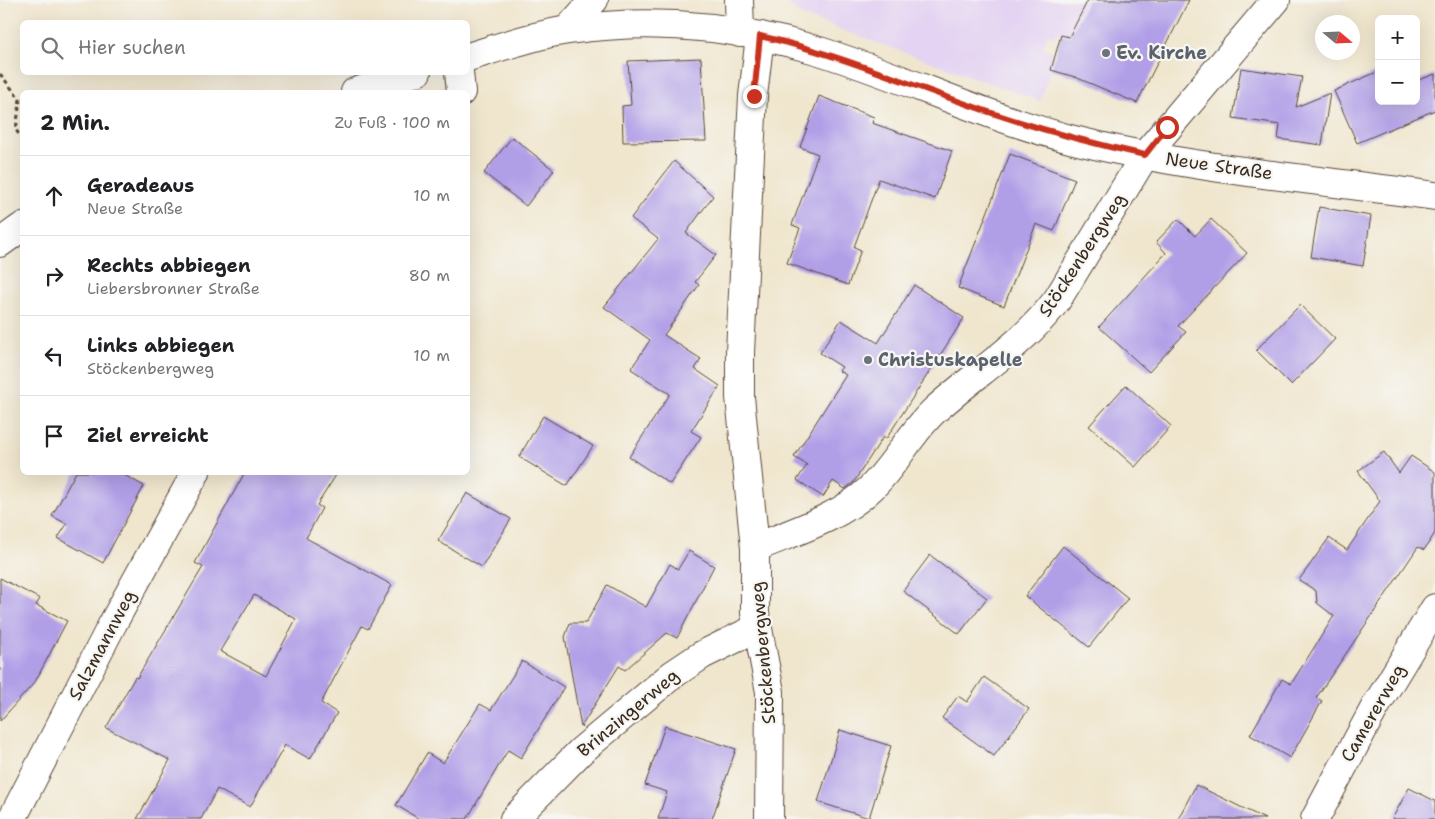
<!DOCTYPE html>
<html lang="de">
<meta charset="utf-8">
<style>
:root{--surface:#fff;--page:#f6f6f6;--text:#202124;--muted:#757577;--line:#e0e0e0}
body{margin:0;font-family:"Shantell Sans",sans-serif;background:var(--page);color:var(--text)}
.controls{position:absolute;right:15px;top:15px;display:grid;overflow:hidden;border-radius:8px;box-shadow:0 5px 20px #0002}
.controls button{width:45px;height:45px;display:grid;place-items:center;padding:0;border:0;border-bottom:1px solid var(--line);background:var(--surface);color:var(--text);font:25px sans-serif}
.compass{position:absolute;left:1315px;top:15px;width:45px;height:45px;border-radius:50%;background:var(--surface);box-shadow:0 5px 20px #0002;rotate:109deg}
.stop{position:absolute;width:15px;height:15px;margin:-11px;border:4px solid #c8321e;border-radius:50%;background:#fff}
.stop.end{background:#c8321e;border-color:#fff;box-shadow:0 1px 5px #0008}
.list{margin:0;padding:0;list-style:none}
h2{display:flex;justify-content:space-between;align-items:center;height:65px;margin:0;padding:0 20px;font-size:21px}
h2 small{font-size:16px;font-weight:400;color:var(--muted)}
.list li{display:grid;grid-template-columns:32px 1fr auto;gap:15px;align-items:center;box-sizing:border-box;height:80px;padding:0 20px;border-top:1px solid var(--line)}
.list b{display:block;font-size:19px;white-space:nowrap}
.list p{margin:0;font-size:16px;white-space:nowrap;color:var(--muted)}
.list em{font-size:16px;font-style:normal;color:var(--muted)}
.icon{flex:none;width:28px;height:28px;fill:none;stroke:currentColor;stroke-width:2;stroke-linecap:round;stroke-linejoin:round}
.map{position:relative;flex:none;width:1435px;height:819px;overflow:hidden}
.search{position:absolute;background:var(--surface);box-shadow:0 5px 20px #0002;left:20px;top:20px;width:450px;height:55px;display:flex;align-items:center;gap:12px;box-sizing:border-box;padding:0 18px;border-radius:8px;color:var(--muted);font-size:19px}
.panel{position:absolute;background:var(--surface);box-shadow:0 5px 20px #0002;left:20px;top:90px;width:450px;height:385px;border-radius:8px}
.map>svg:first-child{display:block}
.built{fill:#e4d3f2}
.building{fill:#b09ee7;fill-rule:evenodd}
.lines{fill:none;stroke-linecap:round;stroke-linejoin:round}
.minor-casing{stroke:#564638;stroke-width:30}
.path{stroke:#564638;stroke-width:3;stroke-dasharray:4 4;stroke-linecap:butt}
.minor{stroke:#fff;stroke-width:28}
.route{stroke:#c8321e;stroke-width:6}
.worship-dot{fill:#6b7280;stroke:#f6f6f2;stroke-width:2}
.labels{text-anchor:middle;stroke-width:4.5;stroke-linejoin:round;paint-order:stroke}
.worship-label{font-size:18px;font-weight:bold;fill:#5b616d;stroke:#f6f6f2;text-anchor:start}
.street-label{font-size:18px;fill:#3b2a1e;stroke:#f6f6f2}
</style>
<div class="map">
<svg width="1435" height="819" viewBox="0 0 1435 819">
<rect width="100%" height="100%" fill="#f6f6f2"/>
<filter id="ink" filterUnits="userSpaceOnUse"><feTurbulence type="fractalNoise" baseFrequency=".02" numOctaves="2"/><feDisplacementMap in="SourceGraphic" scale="10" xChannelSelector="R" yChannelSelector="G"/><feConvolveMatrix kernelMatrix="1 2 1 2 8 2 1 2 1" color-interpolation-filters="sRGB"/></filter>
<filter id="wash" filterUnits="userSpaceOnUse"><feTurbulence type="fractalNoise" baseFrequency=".0096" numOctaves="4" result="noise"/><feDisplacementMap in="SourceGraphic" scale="20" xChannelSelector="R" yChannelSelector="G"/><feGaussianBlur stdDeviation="1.12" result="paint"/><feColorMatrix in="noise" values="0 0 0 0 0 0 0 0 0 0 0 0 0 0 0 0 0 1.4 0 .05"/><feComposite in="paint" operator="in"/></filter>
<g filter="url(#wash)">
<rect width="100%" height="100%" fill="#f0e6ce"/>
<path class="built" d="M784 0H1088L1069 37 1057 33 1055 37 1048 34 1043 48 1052 51 1050 55 1055 57 1040 101 800 15Z"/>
<g id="blocks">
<g class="building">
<path d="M1088 0H1189L1137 103 1075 77 1051 70 1061 35 1069 37Z"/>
<path d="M701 58 706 141 623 142 622 106 631 105 628 61Z"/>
<path d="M1241 68 1302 77 1296 107 1330 93 1322 145 1278 139 1280 125 1233 118Z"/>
<path d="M1379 71V101H1416V81L1435 74V110L1357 143 1334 91Z"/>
<path d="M819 96 874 117 872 123 952 151 935 199 879 179 854 247 861 250 848 285 787 263 800 228 792 225 818 154 800 147Z"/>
<path d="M512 137 554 170 526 206 484 173Z"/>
<path d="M1010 154 1075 179 1054 231 1036 224 1004 306 958 288Z"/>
<path d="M674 161 713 196 686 233 716 255 695 282 699 285 664 335 701 359 695 369 720 386 691 431 701 437 670 484 629 457 670 394 631 369 650 340 604 307 658 239 631 218Z"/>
<path d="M1319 207 1371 216 1363 266 1311 257Z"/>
<path d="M1178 219 1195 236 1211 219 1247 253 1178 326 1186 332 1149 372 1099 327 1166 253 1156 242Z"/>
<path d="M914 285 964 318 886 439 883 437 854 482 845 489 833 481 823 497 797 480 807 465 794 457 846 375 839 371 842 367 820 353 841 320 878 343Z"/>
<path d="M1300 305 1335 339 1291 385 1256 350Z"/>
<path d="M1126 385 1171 426 1135 467 1089 426Z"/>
<path d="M543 416 593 446 567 486 519 457Z"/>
<path d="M1384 452 1399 473 1411 456 1435 472V533L1424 550 1418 547 1316 698 1322 701 1290 758 1250 735 1282 679 1291 684 1334 616 1317 603 1316 591 1299 580 1329 538 1347 550 1380 501 1358 471Z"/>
<path d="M76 472H119L144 486 103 563 58 538 67 524 52 516Z"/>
<path d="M245 472H338L317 505 322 508 306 538 392 585 368 629 362 626 321 703 337 713 310 759 285 745 250 807 217 789 201 819H137L170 760 106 728 135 677 137 678 203 567 195 563ZM254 595 296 619 266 676 220 651Z"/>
<path d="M467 493 511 519 482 567 438 541Z"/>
<path d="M1063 546 1128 598 1089 647 1025 596Z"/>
<path d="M689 551 714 566 677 638 667 633 625 670 619 666 581 727 565 637 570 623H586L607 585 646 607 670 564 678 569Z"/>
<path d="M930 555 987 598 959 634 903 591Z"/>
<path d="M0 578 40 599 36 605 67 621 35 682 0 721Z"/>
<path d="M522 661 564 687 521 758 508 750 467 819H419L396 805 427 753 443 763 480 704 491 710Z"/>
<path d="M984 677 1029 709 994 756 942 718 958 696 967 702Z"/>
<path d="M665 726 736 749 712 819H658L667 792 645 785Z"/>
<path d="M840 730 891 746 869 818 818 802Z"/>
<path d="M1196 785 1265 819H1178Z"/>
<path d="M1409 788 1435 801V819H1392Z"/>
</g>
</g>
</g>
<g filter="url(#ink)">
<use href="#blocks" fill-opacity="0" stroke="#564638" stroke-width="1"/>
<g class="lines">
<defs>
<g id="minor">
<path d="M739 0 740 33"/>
<path d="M567 30 594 0"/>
<path d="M760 36 753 96 740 352V397L755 548V613L770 692 769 819"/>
<path d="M468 57C501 47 534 35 569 30 651 18 736 26 816 50 901 76 983 116 1070 139 1188 169 1315 179 1435 196"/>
<path d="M459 72 461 92"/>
<path d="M355 92 417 72"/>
<path d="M0 243 22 227"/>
<path d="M755 548C792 532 840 518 870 489 895 466 910 433 935 410 976 373 1023 345 1057 300L1145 155 1276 0"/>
<path d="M12 819 113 623 196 472"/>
<path d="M514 819 581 751 672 675 702 655 757 628"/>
<path d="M1315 819 1374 709 1435 608"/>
</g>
</defs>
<use href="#minor" class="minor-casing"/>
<path class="path" d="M0 74 20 99 16 130 22 139"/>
<use href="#minor" class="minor"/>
</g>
</g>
<g class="lines" filter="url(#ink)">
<path class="route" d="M754 96 760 36C827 51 890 77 955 100 1017 123 1080 141 1145 155L1167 127"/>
</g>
<g class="worship-dot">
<circle cx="1106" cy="53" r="5"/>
<circle cx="868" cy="360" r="5"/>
</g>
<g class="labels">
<g class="worship-label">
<text x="1116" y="59">Ev. Kirche</text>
<text x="878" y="366">Christuskapelle</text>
</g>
<g class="street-label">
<text transform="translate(1219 166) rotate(8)" y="6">Neue Straße</text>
<text transform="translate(1082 255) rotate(-57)" y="6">Stöckenbergweg</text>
<text transform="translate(102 645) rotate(-62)" y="6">Salzmannweg</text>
<text transform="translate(763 653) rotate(-95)" y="6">Stöckenbergweg</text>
<text transform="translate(628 713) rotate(-40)" y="6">Brinzingerweg</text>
<text transform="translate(1373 713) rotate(-60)" y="6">Camererweg</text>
</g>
</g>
</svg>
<div class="controls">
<button>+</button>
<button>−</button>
</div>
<svg class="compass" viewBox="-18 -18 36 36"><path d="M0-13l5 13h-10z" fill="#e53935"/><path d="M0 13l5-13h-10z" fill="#757577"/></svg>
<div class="stop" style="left:1167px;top:127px"></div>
<div class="stop end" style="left:754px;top:96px"></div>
<div class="search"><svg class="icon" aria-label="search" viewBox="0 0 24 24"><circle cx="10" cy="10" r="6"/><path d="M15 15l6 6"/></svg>Hier suchen</div>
<section class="panel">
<h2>2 Min.<small>Zu Fuß · 100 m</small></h2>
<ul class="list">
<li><svg class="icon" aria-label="ahead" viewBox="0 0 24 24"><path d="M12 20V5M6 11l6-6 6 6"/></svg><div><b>Geradeaus</b><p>Neue Straße</p></div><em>10 m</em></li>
<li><svg class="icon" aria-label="right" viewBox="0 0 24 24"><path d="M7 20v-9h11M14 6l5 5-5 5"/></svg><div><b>Rechts abbiegen</b><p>Liebersbronner Straße</p></div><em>80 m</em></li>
<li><svg class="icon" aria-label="left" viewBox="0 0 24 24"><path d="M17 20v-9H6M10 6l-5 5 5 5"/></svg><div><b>Links abbiegen</b><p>Stöckenbergweg</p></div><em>10 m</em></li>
<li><svg class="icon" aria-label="arrive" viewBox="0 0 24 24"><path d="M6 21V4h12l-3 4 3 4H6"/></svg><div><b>Ziel erreicht</b></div></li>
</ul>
</section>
</div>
